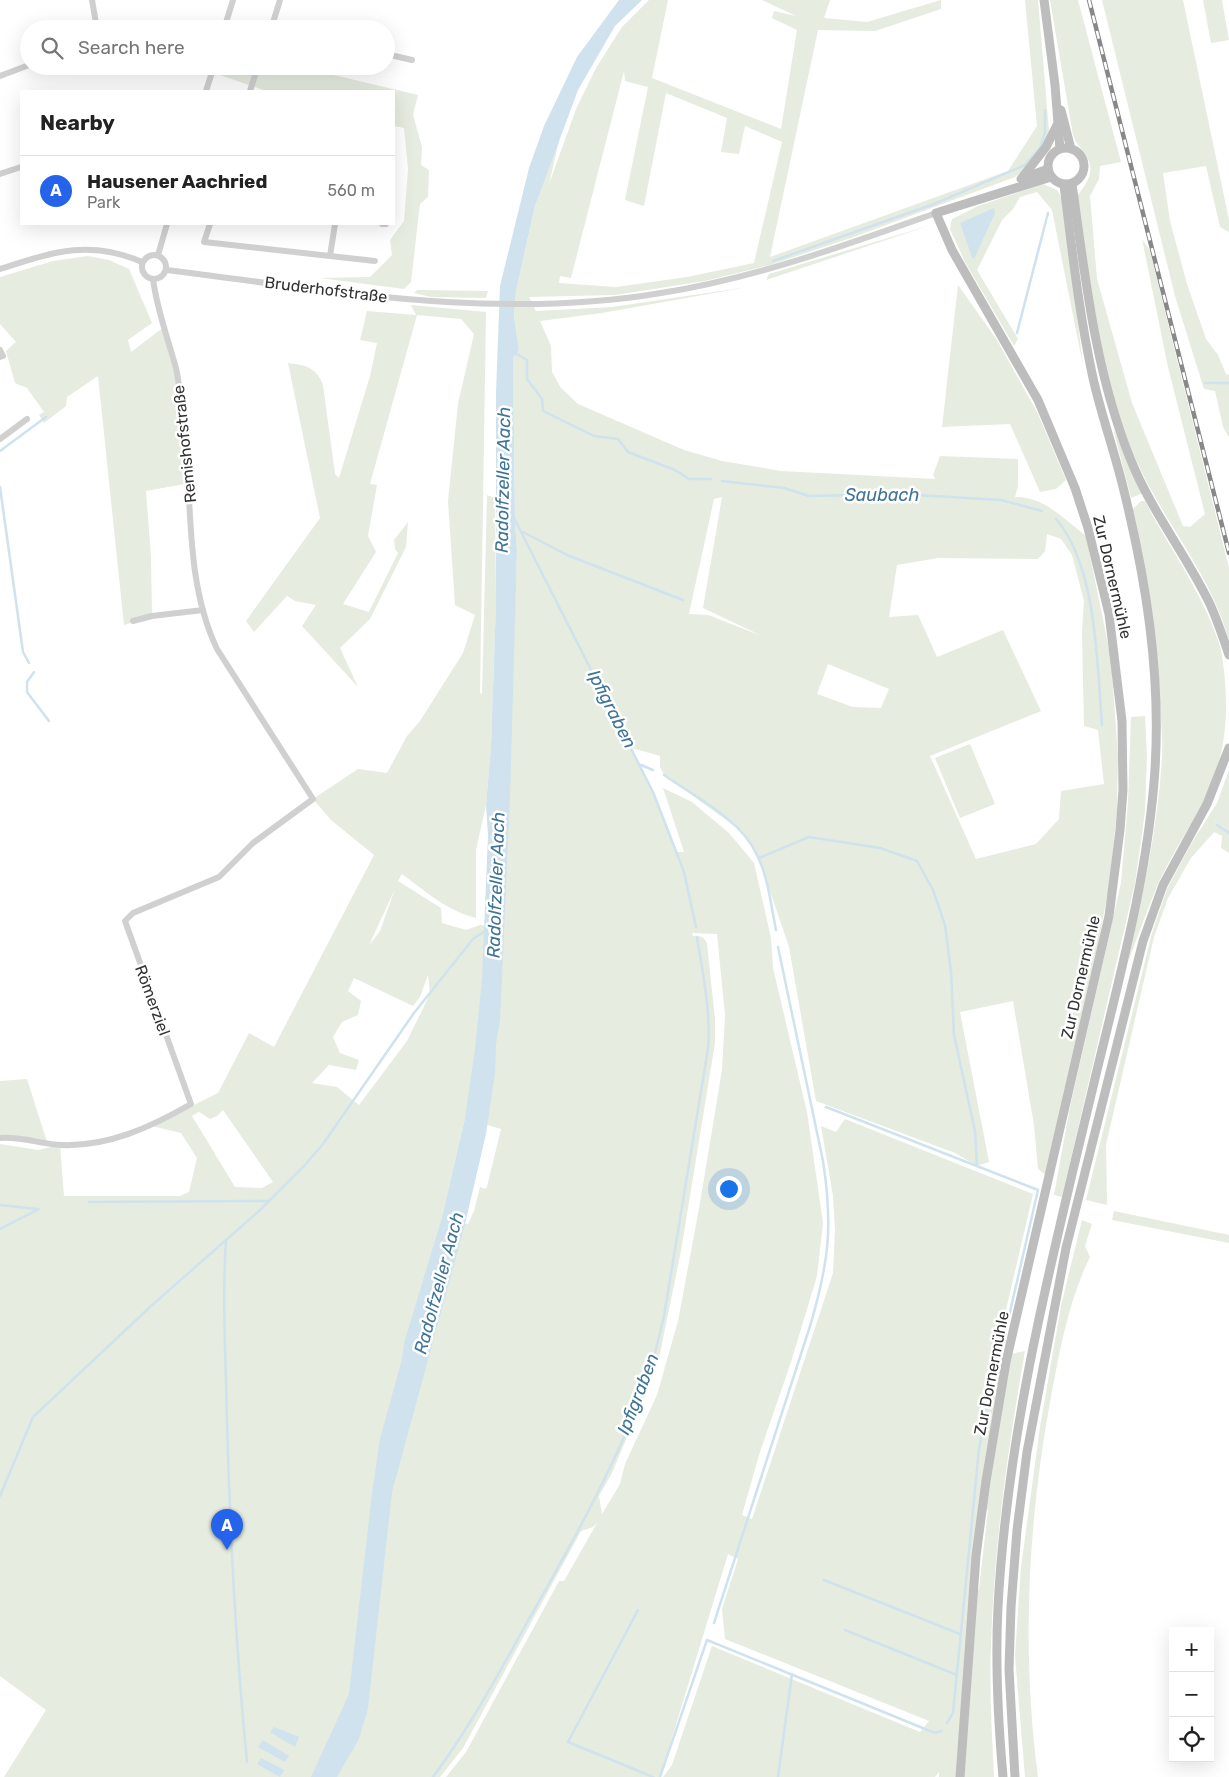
<!DOCTYPE html>
<meta charset="utf-8">
<style>
:root{--surface:#fff;--page:#f2f2f2;--text:#222;--muted:#767676;--line:#e0e0e0;--accent:#2563eb}
body{margin:0;font-family:Rubik,sans-serif;background:var(--page);color:var(--text)}
.controls{position:absolute;right:15px;bottom:15px;display:grid;overflow:hidden;border-radius:0px;box-shadow:0 5px 20px #0002}
.controls button{width:45px;height:45px;display:grid;place-items:center;padding:0;border:0;border-bottom:1px solid var(--line);background:var(--surface);color:var(--text);font:25px sans-serif}
.you{position:absolute;left:728px;top:1188px;width:18px;height:18px;margin:-12px;border:4px solid #fff;border-radius:50%;background:#1a73e8;box-shadow:0 0 0 8px #1a73e833}
.badge{display:grid;place-items:center;width:32px;height:32px;border-radius:50%;background:var(--accent);color:#fff;font-size:16px;font-weight:700}
.pin{position:absolute;translate:-50% -41px;filter:drop-shadow(0 1px 2px #0008)}
.pin::after{content:'';position:absolute;top:26px;width:18px;height:15px;background:inherit;clip-path:polygon(0 0,100% 0,50% 100%)}
.list{margin:0;padding:0;list-style:none}
h2{display:flex;justify-content:space-between;align-items:center;height:65px;margin:0;padding:0 20px;font-size:21px}
h2 small{font-size:16px;font-weight:400;color:var(--muted)}
.list li{display:grid;grid-template-columns:32px 1fr auto;gap:15px;align-items:center;box-sizing:border-box;height:70px;padding:0 20px;border-top:1px solid var(--line)}
.list b{display:block;font-size:19px;white-space:nowrap}
.list p{margin:0;font-size:16px;white-space:nowrap;color:var(--muted)}
.list em{font-size:16px;font-style:normal;color:var(--muted)}
.icon{flex:none;width:28px;height:28px;fill:none;stroke:currentColor;stroke-width:2;stroke-linecap:round;stroke-linejoin:round}
.map{position:relative;flex:none;width:1229px;height:1777px;overflow:hidden}
.search{position:absolute;background:var(--surface);box-shadow:0 5px 20px #0002;left:20px;top:20px;width:375px;height:55px;display:flex;align-items:center;gap:12px;box-sizing:border-box;padding:0 18px;border-radius:28px;color:var(--muted);font-size:19px}
.panel{position:absolute;background:var(--surface);box-shadow:0 5px 20px #0002;left:20px;top:90px;width:375px;height:135px;border-radius:0px}
.map>svg:first-child{display:block}
.green{fill:#e6ecdf;fill-rule:evenodd}
.water{fill:#cfe2ee}
.lines{fill:none;stroke-linecap:round;stroke-linejoin:round}
.stream{stroke:#cfe2ee;stroke-width:2.5}
.street{stroke:#d0d0d0;stroke-width:6}
.secondary{stroke:#bdbdbd;stroke-width:9}
.rail-casing{stroke:#888;stroke-width:4.5}
.rail{stroke:#fff;stroke-width:2.5;stroke-dasharray:8;stroke-linecap:butt}
.labels{text-anchor:middle;stroke-width:5;stroke-linejoin:round;paint-order:stroke}
.street-label{font-size:16px;fill:#333;stroke:#fff}
.water-label{font-size:18px;font-style:italic;fill:#3f7597;stroke:#fff}
</style>
<div class="map">
<svg width="1229" height="1777" viewBox="0 0 1229 1777">
<rect width="100%" height="100%" fill="#fff"/>
<g class="green">
<path d="M649 0H668L652 78 781 129 797 30 772 18 774 11 796 16 762 0H830L824 18 867 22 941 0V9L875 31 818 30 770 257 1008 171 1037 126 1025 0H1038L1049 131C1043 149 1031 166 1015 177L851 238 770 265 705 281 615 295 529 297 536 311 612 307 748 287 602 313 540 321 551 346 552 372 561 388 578 404 684 450 722 461 781 471 935 479 933 475 940 456 1018 459V486L1015 497C1044 496 1065 520 1086 536L1111 659 1118 757 1117 812 1109 886 1092 976 1047 1176 1038 1169 1034 1125 1013 1001 960 1012 989 1162 977 1166 955 1153 816 1101 789 947 757 853 740 830 664 775 660 767V756L632 748 653 792 676 852H684L663 788 692 802 729 833 754 863 771 938 773 968 807 1112 823 1223 817 1276 791 1362 759 1455 742 1515 752 1519 833 1273 835 1230 833 1196 821 1126 836 1132 845 1119 1033 1194 995 1357 1025 1351C1008 1448 994 1545 991 1644 989 1688 992 1733 994 1777H939V1772L935 1777H663L672 1765 712 1646 920 1732 929 1721 725 1639 722 1609 738 1559 728 1554 660 1777H446L466 1752 559 1581H564L597 1523 593 1527 581 1531 463 1748 440 1777H4L46 1710 0 1676V1144L38 1150 60 1145 64 1196H180L189 1192 197 1158 181 1133 152 1126 218 1093 249 1033 274 1047 374 855 331 820 313 799 358 769 387 773 407 736 420 721 463 653 475 615 455 605 448 501 458 404 474 334 461 319 417 315 370 484 377 485 368 536 376 552 343 604 369 612 398 553 395 549 394 540 408 522 406 547 370 619 340 648 358 687 302 626 316 605 295 601 287 596 254 632 246 621 320 518 288 363C306 365 317 368 323 385L335 474 339 478 370 376 377 343 360 340 367 311 416 315 411 305 486 312 480 693 482 694 487 495 495 498 496 602 491 746 486 805 476 850V918C447 911 425 891 402 874L398 881 441 908 442 923 466 930 480 925 503 926 517 551 515 519 513 358 519 350 514 316 516 291 535 206 561 132 549 184 576 109 596 68 622 27ZM624 71 625 81 648 87 625 200 644 206 666 93 727 118 721 152 739 154 745 126 782 142 754 263 687 277 616 287 559 283 560 276 571 278ZM722 497 703 608 762 636 708 615 689 614 714 499ZM1047 534 1061 539 1072 555 1084 601 1082 633 1084 726 1098 730 1104 784 1061 791 1059 819 1036 844 976 859 930 756 1041 711 1003 630 937 657 918 615 889 617 897 565 938 558 1038 559 1045 551ZM828 664 889 689 881 708 853 707 817 694ZM395 889 380 931 370 944V943ZM692 933 717 934 725 1015 722 1070 700 1203 678 1321 657 1395 625 1464 620 1484 602 1514 599 1496 612 1473 658 1363 681 1251 715 1043V1019L707 944C704 936 701 936 693 936ZM428 975 430 994 407 1041 359 1105 337 1087 312 1083 329 1065 356 1070 359 1060 340 1053 333 1037 342 1022 358 1015 361 1001 348 991 354 978 413 1006 420 997ZM223 1110 273 1182 262 1188 235 1187 192 1116 199 1112 210 1119 217 1116ZM465 1118 501 1129 487 1187 485 1189 480 1187 474 1211 468 1224 441 1221ZM983 1507 988 1510 979 1589H974Z"/>
<path d="M1050 0H1078L1121 162 1100 166 1099 179 1090 196 1097 279 1132 403 1183 526 1190 527 1205 514 1168 367 1142 239 1150 251 1229 568V641C1212 576 1164 522 1137 462 1100 378 1091 286 1077 196 1085 186 1095 173 1088 159 1085 150 1077 147 1073 135Z"/>
<path d="M1102 0H1183L1229 220V232L1220 227 1206 166 1163 173 1170 221 1187 284 1206 339 1218 355 1226 374 1229 375V437L1223 427 1215 391 1204 389 1175 296Z"/>
<path d="M1203 0H1222L1229 40 1211 43Z"/>
<path d="M223 66H296L418 95 413 115 422 147 421 165 429 170 428 197 420 204 411 282 404 289 320 278 370 277 392 255 390 240 404 221 408 169 404 128 394 126V91H266L220 75Z"/>
<path d="M1043 184 1057 190 1063 201 1083 365 1052 210 1037 192 1020 197 1013 209 1002 220 977 270 1018 339 1014 346 965 262 950 229 952 219 978 206Z"/>
<path d="M931 225 766 280 769 274Z"/>
<path d="M88 256 109 260 129 269 152 323 128 340 131 352 164 327 176 370 190 483 146 491 151 557 152 616 124 625 98 376 67 397 66 406 44 423 39 415 44 412 27 388 15 383 6 351 16 342 0 324V277L53 261Z"/>
<path d="M958 285 997 340 1038 414 1066 480 1056 489 1040 492 1010 424 942 427Z"/>
<path d="M417 290 488 291 486 298 431 297 414 293Z"/>
<path d="M1113 428 1143 493 1131 498Z"/>
<path d="M1141 501H1145C1170 550 1206 597 1221 650 1229 695 1229 745 1210 787 1195 821 1173 851 1158 884 1147 910 1138 936 1128 962 1143 894 1158 827 1162 757 1163 740 1161 722 1160 704 1157 635 1148 577 1132 510Z"/>
<path d="M1145 716 1147 757 1145 812 1135 883 1062 1197 1054 1195 1070 1107 1121 883 1128 802 1131 717Z"/>
<path d="M970 744 995 804 960 818 935 758Z"/>
<path d="M1229 770V853L1221 848 1222 836 1214 832 1191 858 1168 898 1154 937 1106 1145 1107 1205 1086 1200 1152 933 1167 889 1191 844 1217 803Z"/>
<path d="M27 1079 47 1142 0 1138V1081Z"/>
<path d="M1114 1211 1229 1235V1243L1112 1220Z"/>
<path d="M1082 1220 1092 1224 1085 1246 1090 1257C1069 1300 1061 1345 1052 1391 1028 1518 1021 1648 1038 1777H1025L1015 1656 1021 1567 1040 1427 1061 1306Z"/>
</g>
<g class="water">
<path d="M619 0H642L615 26 578 90 535 206 516 291 514 316 519 350 513 358 515 519 517 551 510 797 500 1021 496 1044 495 1073 486 1134 465 1224 392 1492 368 1708 359 1739 337 1777H311L349 1694 372 1493 380 1439 402 1359 404 1343 441 1221 465 1118 475 1049 482 979 488 835 486 805 491 746 496 602V393L500 286 529 168 544 126 577 57Z"/>
<path d="M994 208 995 213 974 259 972 257 960 223Z"/>
<path d="M274 1727 299 1737 295 1747 270 1732Z"/>
<path d="M263 1740 289 1756 285 1762 258 1747Z"/>
<path d="M261 1758 284 1770 280 1777 257 1764Z"/>
</g>
<g class="lines">
<g class="stream">
<path d="M773 261 934 204 1025 165 1040 148 1045 133V110"/>
<path d="M1017 333 1048 213"/>
<path d="M515 353 527 360V379L542 399 543 411 594 436 618 439 628 452 675 470 689 479H711"/>
<path d="M1205 383H1229"/>
<path d="M0 451 46 417"/>
<path d="M722 481 784 488 809 496 899 494 1001 500 1042 511"/>
<path d="M0 487 23 652 29 663"/>
<path d="M513 516 653 792 684 872 696 927"/>
<path d="M1056 519C1097 566 1097 664 1102 725"/>
<path d="M523 532 567 555 683 600"/>
<path d="M34 672 27 682V692L49 721"/>
<path d="M641 765 653 770"/>
<path d="M664 775C695 797 741 819 757 855 768 877 771 905 776 930"/>
<path d="M1217 825 1229 833"/>
<path d="M759 858 809 837 880 848 917 861 933 890 945 925 951 972 954 1035 975 1131 977 1166"/>
<path d="M826 1107 1038 1190 1004 1338 993 1375 979 1449 953 1713 947 1723"/>
<path d="M89 1202 267 1201"/>
<path d="M0 1205 37 1209"/>
<path d="M0 1229 39 1209"/>
<path d="M226 1240C222 1301 226 1361 227 1422 230 1535 236 1649 247 1762"/>
<path d="M0 1496 33 1417 150 1307 259 1211 304 1166 323 1144 414 1013 473 939 488 929"/>
<path d="M824 1580 960 1634"/>
<path d="M638 1610 568 1742 653 1777"/>
<path d="M714 1623 811 1323C829 1261 833 1225 823 1161L778 947"/>
<path d="M845 1630 957 1675"/>
<path d="M433 1777C470 1727 499 1673 529 1619 571 1545 616 1465 645 1385 654 1363 658 1339 664 1316L708 1049C711 1011 703 975 697 937"/>
<path d="M660 1777 707 1640 935 1733 941 1731"/>
<path d="M778 1777 792 1674"/>
</g>
<g class="street">
<path d="M92 0 97 29"/>
<path d="M272 27 281 29"/>
<path d="M224 29 233 0"/>
<path d="M271 29 280 0"/>
<path d="M386 54 412 60"/>
<path d="M0 76 29 65"/>
<path d="M206 91 214 66"/>
<path d="M250 91 258 66"/>
<path d="M0 174 21 167"/>
<path d="M210 224 204 242 375 261"/>
<path d="M382 224H386"/>
<circle cx="154" cy="267" r="12"/>
<path d="M158 255 167 224"/>
<path d="M330 256 335 224"/>
<path d="M0 269C53 252 89 239 142 262"/>
<path d="M166 270C330 290 496 321 661 293 756 278 846 245 936 213"/>
<path d="M0 350 3 356 0 357"/>
<path d="M0 439 27 419"/>
<path d="M133 621 152 616 203 610"/>
<path d="M0 1138C21 1136 40 1144 61 1145 108 1147 151 1127 191 1104L125 921 133 913 219 877 253 843 313 799 217 649C182 575 194 489 182 409 180 396 179 381 176 368 168 339 157 310 153 279"/>
</g>
<g class="secondary">
<path d="M1044 0 1055 85 1060 149"/>
<path d="M1061 110 1071 149"/>
<circle cx="1066" cy="166" r="18"/>
<path d="M1024 178 1048 169"/>
<path d="M1021 179 1046 147 1057 125"/>
<path d="M1072 184C1085 276 1095 371 1130 458 1150 509 1185 553 1209 602 1217 619 1223 637 1229 655"/>
<path d="M960 1777 976 1556 986 1481 1006 1362 1109 916 1120 830 1123 790 1122 721 1109 614 1088 528 1075 488 1038 400 952 250 936 213 1051 177"/>
<path d="M1003 1777C998 1720 995 1664 998 1607 1007 1431 1052 1258 1093 1087 1118 982 1148 877 1155 769 1161 673 1146 579 1123 487 1114 450 1101 414 1093 378 1079 314 1072 249 1064 185"/>
<path d="M1015 1777 1009 1669 1011 1607 1017 1530 1027 1452 1066 1248 1143 941 1163 885 1207 804 1229 748"/>
</g>
<defs>
<path id="rail" d="M1089 0 1229 553"/>
</defs>
<use href="#rail" class="rail-casing"/>
<use href="#rail" class="rail"/>
</g>
<g class="labels">
<g class="street-label">
<text transform="translate(326 289) rotate(7)" y="6">Bruderhofstraße</text>
<text transform="translate(184 444) rotate(-96)" y="6">Remishofstraße</text>
<text transform="translate(1113 577) rotate(77)" y="6">Zur Dornermühle</text>
<text transform="translate(1080 977) rotate(-77)" y="6">Zur Dornermühle</text>
<text transform="translate(153 1000) rotate(70)" y="6">Römerziel</text>
<text transform="translate(991 1373) rotate(-79)" y="6">Zur Dornermühle</text>
</g>
<g class="water-label">
<text transform="translate(503 480) rotate(-89)" y="6">Radolfzeller Aach</text>
<text x="882" y="501">Saubach</text>
<text transform="translate(612 709) rotate(63)" y="6">Ipfigraben</text>
<text transform="translate(496 885) rotate(-88)" y="6">Radolfzeller Aach</text>
<text transform="translate(439 1283) rotate(-75)" y="6">Radolfzeller Aach</text>
<text transform="translate(638 1394) rotate(-69)" y="6">Ipfigraben</text>
</g>
</g>
</svg>
<div class="controls">
<button>+</button>
<button>−</button>
<button><svg class="icon" aria-label="locate" viewBox="0 0 24 24"><circle cx="12" cy="12" r="6"/><path d="M12 2v4M12 18v4M2 12h4M18 12h4"/></svg></button>
</div>
<div class="you"></div>
<div class="pin badge" style="left:227px;top:1550px">A</div>
<div class="search"><svg class="icon" aria-label="search" viewBox="0 0 24 24"><circle cx="10" cy="10" r="6"/><path d="M15 15l6 6"/></svg>Search here</div>
<section class="panel">
<h2>Nearby<small></small></h2>
<ul class="list">
<li><span class="badge">A</span><div><b>Hausener Aachried</b><p>Park</p></div><em>560 m</em></li>
</ul>
</section>
</div>
